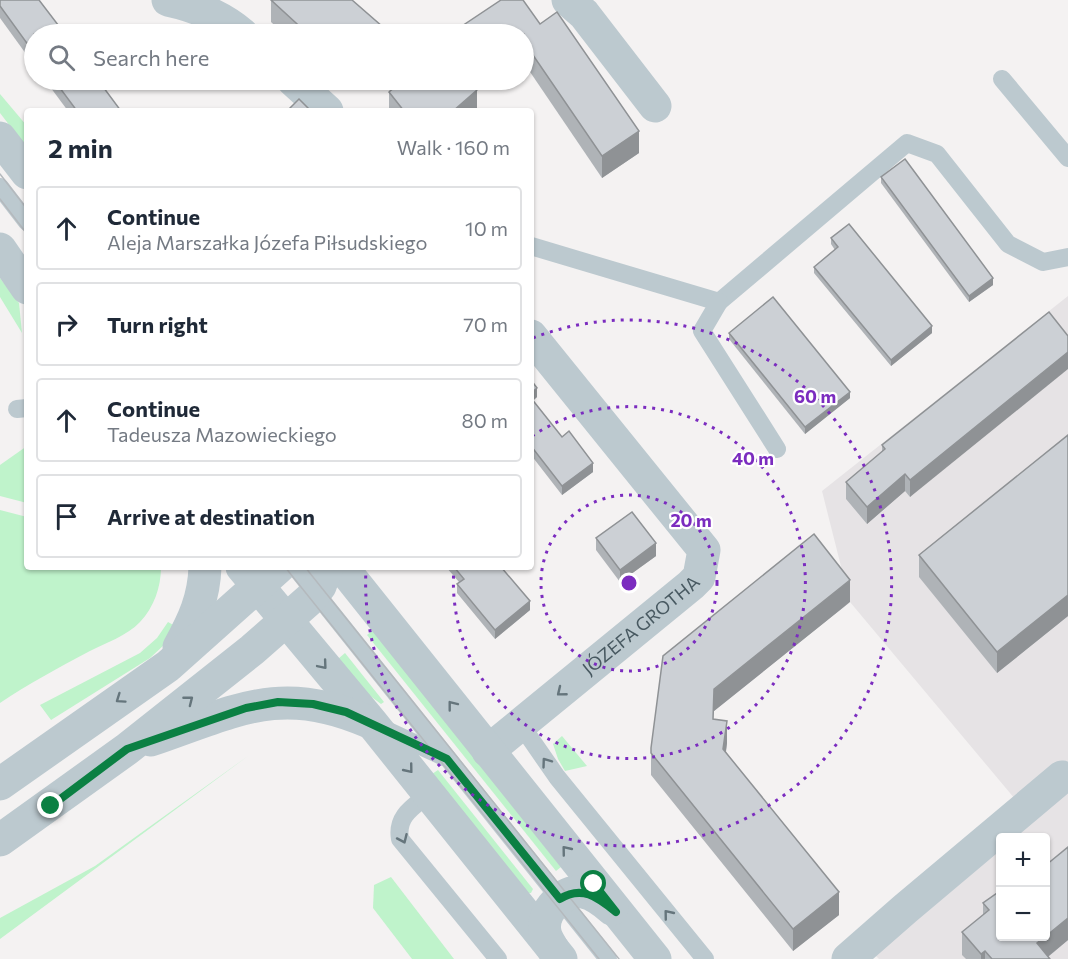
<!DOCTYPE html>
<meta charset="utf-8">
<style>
:root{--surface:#fff;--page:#f2f2f3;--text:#1f2937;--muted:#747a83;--line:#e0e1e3}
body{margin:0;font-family:Commissioner,sans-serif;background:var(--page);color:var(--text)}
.controls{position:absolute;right:18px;bottom:18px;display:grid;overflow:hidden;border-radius:6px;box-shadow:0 2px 4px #0004}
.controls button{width:54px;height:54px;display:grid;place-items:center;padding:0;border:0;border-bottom:2px solid var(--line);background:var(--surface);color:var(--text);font:30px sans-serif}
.stop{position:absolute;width:18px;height:18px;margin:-14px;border:4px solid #0b8043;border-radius:50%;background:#fff}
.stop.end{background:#0b8043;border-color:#fff;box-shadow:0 2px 6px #0008}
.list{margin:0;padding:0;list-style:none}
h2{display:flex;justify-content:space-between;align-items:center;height:78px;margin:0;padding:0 24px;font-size:26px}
h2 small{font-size:20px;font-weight:400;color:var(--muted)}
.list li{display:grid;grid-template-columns:39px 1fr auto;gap:18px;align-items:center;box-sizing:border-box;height:84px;margin:0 12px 12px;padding:0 12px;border:2px solid var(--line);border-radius:6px}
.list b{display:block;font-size:22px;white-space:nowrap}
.list p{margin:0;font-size:20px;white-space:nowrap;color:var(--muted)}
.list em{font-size:20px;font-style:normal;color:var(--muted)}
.icon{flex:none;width:33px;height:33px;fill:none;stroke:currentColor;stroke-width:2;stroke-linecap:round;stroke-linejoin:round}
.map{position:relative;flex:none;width:1068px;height:959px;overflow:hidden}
.search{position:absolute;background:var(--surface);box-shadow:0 2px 4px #0004;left:24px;top:24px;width:510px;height:66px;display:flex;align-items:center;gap:15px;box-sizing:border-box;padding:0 21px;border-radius:33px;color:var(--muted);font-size:22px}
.panel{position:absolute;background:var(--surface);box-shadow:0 2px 4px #0004;left:24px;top:108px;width:510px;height:462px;border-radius:6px}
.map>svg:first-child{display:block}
.education{fill:#e6e3e5;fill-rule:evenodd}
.green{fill:#bff3cb}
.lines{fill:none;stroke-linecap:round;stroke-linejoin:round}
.service{stroke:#bcc9cf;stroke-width:18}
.minor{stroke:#bcc9cf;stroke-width:33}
.tertiary{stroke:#bcc9cf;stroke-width:33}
.tram{stroke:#b4b9bd;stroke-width:1.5}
.wall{fill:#afb3b7}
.shaded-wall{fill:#8f9295}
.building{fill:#ccd0d5;stroke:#8f9295;stroke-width:1.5}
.oneway{stroke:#65757c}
.route{stroke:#0b8043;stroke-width:8}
.ring{fill:none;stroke:#7b2cbf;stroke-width:3;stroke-dasharray:3 6}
.labels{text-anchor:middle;stroke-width:4.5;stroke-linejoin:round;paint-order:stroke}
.street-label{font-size:18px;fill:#485961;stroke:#fff}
.centre{fill:#7b2cbf;stroke:#fff;stroke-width:3}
.ring-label{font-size:18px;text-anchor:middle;font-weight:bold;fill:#7b2cbf;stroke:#fff;stroke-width:4.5;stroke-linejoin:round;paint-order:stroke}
</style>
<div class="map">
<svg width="1068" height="959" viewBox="0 0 1068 959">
<rect width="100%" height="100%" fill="#f4f2f2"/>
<path class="education" d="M1068 296V959H879L873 953 1015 799 850 602 822 491ZM1000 838H1046V936H1000Z"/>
<g class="green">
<path d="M0 94 27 126V148L0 113Z"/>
<path d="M0 278 19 303 22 333 0 297Z"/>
<path d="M27 446V503L0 496V465Z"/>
<path d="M0 510 27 517V567H161C161 587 154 607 140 622 127 636 105 643 88 652 58 668 28 684 0 703Z"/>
<path d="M168 622 177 627 165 644 150 658 51 720 40 705 140 653 157 638Z"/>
<path d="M373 630 561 867 556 871 367 635Z"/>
<path d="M345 653 384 702 381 704 369 695 338 659Z"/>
<path d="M562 736 587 766 565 771 558 759 553 744Z"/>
<path d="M248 756 0 939V918L95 866Z"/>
<path d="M438 770 533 889 531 893H528L432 774Z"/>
<path d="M391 877 454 959H412L373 908 374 885Z"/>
</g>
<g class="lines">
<g class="service">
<path d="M1002 79 1068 158"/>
<path d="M0 187 27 222"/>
<path d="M531 246 719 302 907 143 937 154 1008 244 1043 262 1068 257"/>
<path d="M719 302 702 331 777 449"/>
<path d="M17 409 27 408"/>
<path d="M295 567 608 959"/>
<path d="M521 725 557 777 705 959"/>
<path d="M384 729 444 757"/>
<path d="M429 794C413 807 396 816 400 839L498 959"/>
</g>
<g class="minor">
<path d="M168 0C196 6 221 16 242 34"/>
<path d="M568 0 584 14 655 106"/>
<path d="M293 80 327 111"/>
<path id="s1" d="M488 751 691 585 699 577 704 550 531 336"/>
<path d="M848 959 905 909 1062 777"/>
</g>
<g class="tertiary">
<path d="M0 138 27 173"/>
<path d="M0 249 27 288"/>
<path d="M242 567 372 723 561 959"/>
<path d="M342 567 655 959"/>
<path d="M179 647C194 620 204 598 205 567"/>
<path d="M151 740C236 711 281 683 369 722"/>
<path d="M0 784 168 666 279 567"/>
<path d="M0 840 127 749 252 650 310 599 320 586 327 567"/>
<path d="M553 949C550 944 546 938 545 932 541 912 563 889 583 892 594 894 604 902 612 909"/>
</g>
<g class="tram">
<path d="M0 174 27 209"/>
<path d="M0 199 27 234"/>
<path d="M285 567 599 959"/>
<path d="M305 567 619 959"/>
</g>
</g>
<g class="wall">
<path d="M0 0 34 34V65L0 18Z"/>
<path d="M271 0 391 34H284L271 22Z"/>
<path d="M540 24 639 153 602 178 524 63V34Z"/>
<path d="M45 80H98L121 111H68Z"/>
<path d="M342 80H354L348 86Z"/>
<path d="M381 80H490L477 89V111H389V92L390 91Z"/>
<path d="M881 177 993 285 969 302 881 183Z"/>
<path d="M831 238 932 333 891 366 814 273V267L835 250 831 244Z"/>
<path d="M1049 312 910 497 905 491 867 524 846 499V482L882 452V445Z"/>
<path d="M729 333 850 398 805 434 729 339Z"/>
<path d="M531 380 537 397 533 401 562 437 593 472 562 495 531 455Z"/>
<path d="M1068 435V616L997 673 919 577V555Z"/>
<path d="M596 538 656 556 620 582 596 550Z"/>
<path d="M446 567H501L530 610 495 639 457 593V584L459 582Z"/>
<path d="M850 602 714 711 713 719 727 743 726 752 839 915 793 951 651 775V748Z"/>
<path d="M983 903 1068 940 1048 957 1050 959H966L962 955V932L983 915Z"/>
</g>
<g class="shaded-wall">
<path d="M348 80H354L348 86Z"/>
<path d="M466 80H490L466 97Z"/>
<path d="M477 90V111H453Z"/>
<path d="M639 131V153L602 178V156Z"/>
<path d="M993 278V285L969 302V296Z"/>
<path d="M932 326V333L891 366V360Z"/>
<path d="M1068 352V369L910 497V480Z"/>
<path d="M537 388V397L531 402V393Z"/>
<path d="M850 392V398L805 434V427Z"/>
<path d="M593 463V472L562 495V486Z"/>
<path d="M905 474V491L867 524V507Z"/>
<path d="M656 543V556L620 582V570Z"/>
<path d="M850 580V602L714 711V689Z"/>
<path d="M1068 595V616L997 673V652Z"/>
<path d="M530 601V610L495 639V630Z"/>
<path d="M727 721V743L723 771V749Z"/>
<path d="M839 892V915L793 951V929Z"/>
<path d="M1068 918V940L1045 959 1037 943Z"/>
<path d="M985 951V959H981V954Z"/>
</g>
<g class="building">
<path d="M0 0H39L65 34H34V53L0 6Z"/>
<path d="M271 0H352L391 34H315L314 33 308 34Z"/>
<path d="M501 0H523L540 24 557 12 639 131 602 156 524 42V34H450Z"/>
<path d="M54 80H98L121 111H77Z"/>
<path d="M399 80H469L477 90 453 111H404L389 92 401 82Z"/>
<path d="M299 99 311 111H287Z"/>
<path d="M905 159 993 278 969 296 881 177Z"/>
<path d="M849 224 932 326 891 360 814 267 838 247 831 238Z"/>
<path d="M773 297 850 392 805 427 729 333Z"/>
<path d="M1049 312 1068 336V352L910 480 905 474 867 507 846 482 885 449 882 445Z"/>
<path d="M531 380 537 388 531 393Z"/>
<path d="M531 398 562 437 569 431 593 463 562 486 531 446Z"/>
<path d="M1068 435V595L997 652 919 555Z"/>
<path d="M632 512 656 543 620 570 596 538Z"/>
<path d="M814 534 850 580 714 689 713 719 727 721 723 749 839 892 793 929 651 753V748L663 656Z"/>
<path d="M454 567H501L530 601 495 630 457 584 464 579Z"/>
<path d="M1068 847V918L1046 936V865Z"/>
<path d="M1000 891V936H1045L1037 943 1050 959H992L985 951 981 954 962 932 989 910 983 903Z"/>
</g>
<defs><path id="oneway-chevron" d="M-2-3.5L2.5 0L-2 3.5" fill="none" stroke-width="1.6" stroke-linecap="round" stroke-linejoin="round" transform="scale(1.5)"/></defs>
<g class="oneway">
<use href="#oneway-chevron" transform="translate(323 665) rotate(50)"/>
<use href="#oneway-chevron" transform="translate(561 692) rotate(141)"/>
<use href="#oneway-chevron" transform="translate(120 699) rotate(145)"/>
<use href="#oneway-chevron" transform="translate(189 700) rotate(-38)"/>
<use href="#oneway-chevron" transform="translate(452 705) rotate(-128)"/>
<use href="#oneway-chevron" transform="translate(546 762) rotate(-126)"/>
<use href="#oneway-chevron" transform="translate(409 769) rotate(51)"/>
<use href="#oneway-chevron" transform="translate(403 839) rotate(66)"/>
<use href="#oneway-chevron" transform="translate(566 850) rotate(-129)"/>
<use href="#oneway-chevron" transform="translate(668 914) rotate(-129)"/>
</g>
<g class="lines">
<path class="route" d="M51 806 127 749 246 708 278 702 313 704 346 712 447 759 560 899C582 885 597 897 616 912L594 884"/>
</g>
<g class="ring">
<circle cx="629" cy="583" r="88"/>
<path d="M532 436A176 176 0 1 1 454 568"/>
<path d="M533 338A263 263 0 1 1 366 569"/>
</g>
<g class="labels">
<g class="street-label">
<text dy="6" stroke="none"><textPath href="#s1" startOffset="198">JÓZEFA GROTHA</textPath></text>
</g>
</g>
<circle cx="629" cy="583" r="9" class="centre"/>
<g class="ring-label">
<text x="815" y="403">60 m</text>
<text x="753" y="465">40 m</text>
<text x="691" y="527">20 m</text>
</g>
</svg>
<div class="controls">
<button>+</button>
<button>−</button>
</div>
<div class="stop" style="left:594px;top:884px"></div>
<div class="stop end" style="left:51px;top:806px"></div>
<div class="search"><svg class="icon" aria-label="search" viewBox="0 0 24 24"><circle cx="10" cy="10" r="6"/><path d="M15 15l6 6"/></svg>Search here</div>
<section class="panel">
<h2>2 min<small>Walk · 160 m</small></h2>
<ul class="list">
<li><svg class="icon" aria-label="ahead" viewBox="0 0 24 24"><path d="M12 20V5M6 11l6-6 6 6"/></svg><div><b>Continue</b><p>Aleja Marszałka Józefa Piłsudskiego</p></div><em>10 m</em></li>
<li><svg class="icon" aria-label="right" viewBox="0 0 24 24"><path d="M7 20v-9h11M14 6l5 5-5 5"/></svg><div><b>Turn right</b></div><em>70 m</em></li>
<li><svg class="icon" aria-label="ahead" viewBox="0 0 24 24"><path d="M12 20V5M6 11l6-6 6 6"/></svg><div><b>Continue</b><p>Tadeusza Mazowieckiego</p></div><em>80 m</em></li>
<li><svg class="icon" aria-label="arrive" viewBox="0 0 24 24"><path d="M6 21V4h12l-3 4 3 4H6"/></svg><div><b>Arrive at destination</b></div></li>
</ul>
</section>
</div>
